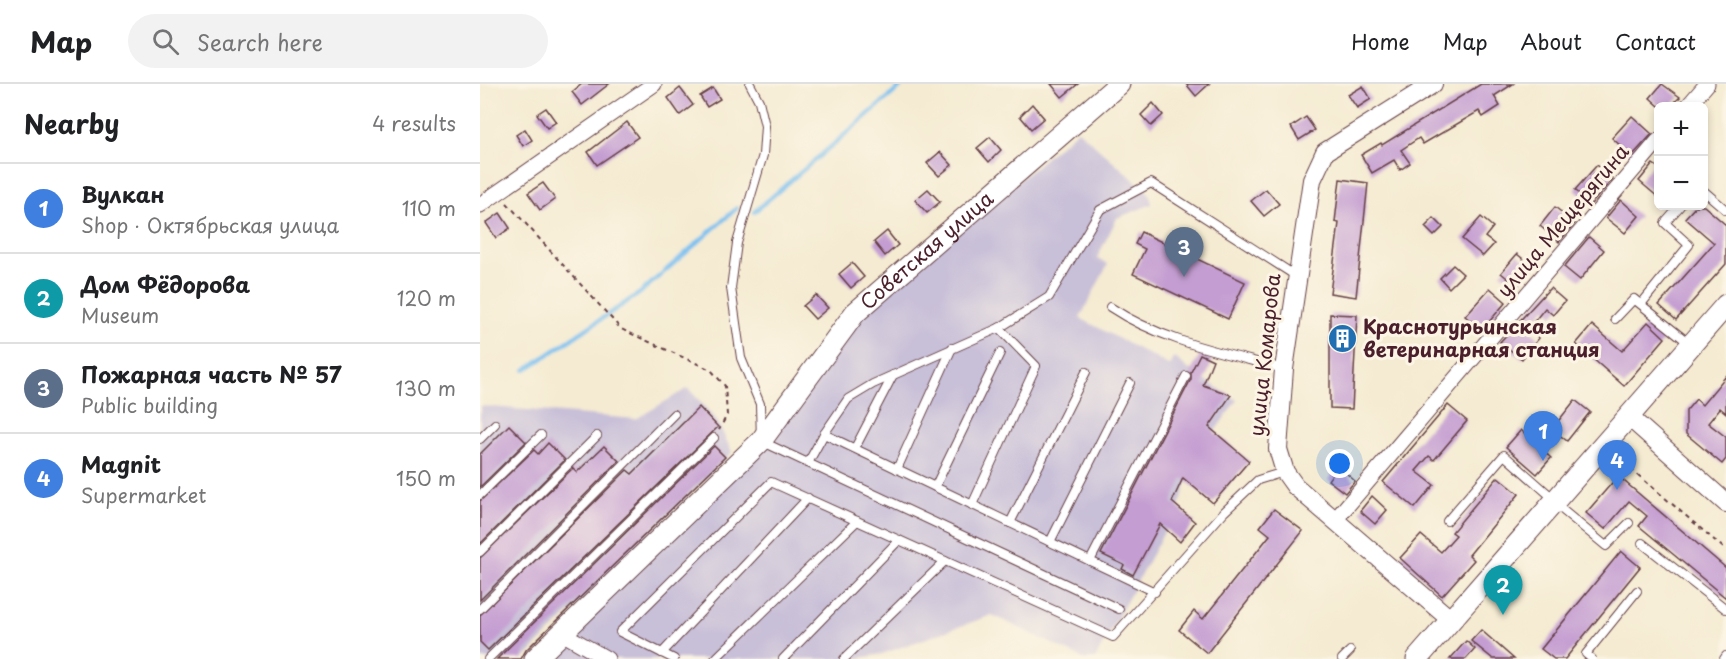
<!DOCTYPE html>
<meta charset="utf-8">
<style>
:root{--surface:#fff;--page:#f2f2f2;--text:#202124;--muted:#757577;--line:#e0e0e0;--accent:#1f6fb2}
body{margin:0;font-family:"Playpen Sans",sans-serif;background:var(--page);color:var(--text)}
.controls{position:absolute;right:18px;top:18px;display:grid;overflow:hidden;border-radius:9px;box-shadow:0 3px 9px #0003}
.controls button{width:54px;height:54px;display:grid;place-items:center;padding:0;border:0;border-bottom:2px solid var(--line);background:var(--surface);color:var(--text);font:30px sans-serif}
.you{position:absolute;left:860px;top:380px;width:21px;height:21px;margin:-15px;border:4px solid #fff;border-radius:50%;background:#1a73e8;box-shadow:0 0 0 9px #1a73e833}
.badge{display:grid;place-items:center;width:39px;height:39px;border-radius:50%;background:var(--accent);color:#fff;font-size:20px;font-weight:700}
.pin{position:absolute;translate:-50% -50px;filter:drop-shadow(0 2px 3px #0008)}
.pin::after{content:'';position:absolute;top:32px;width:21px;height:18px;background:inherit;clip-path:polygon(0 0,100% 0,50% 100%)}
.list{margin:0;padding:0;list-style:none}
h2{display:flex;justify-content:space-between;align-items:center;height:78px;margin:0;padding:0 24px;font-size:26px}
h2 small{font-size:20px;font-weight:400;color:var(--muted)}
.list li{display:grid;grid-template-columns:39px 1fr auto;gap:18px;align-items:center;box-sizing:border-box;height:90px;padding:0 24px;border-top:2px solid var(--line)}
.list b{display:block;font-size:22px;white-space:nowrap}
.list p{margin:0;font-size:20px;white-space:nowrap;color:var(--muted)}
.list em{font-size:20px;font-style:normal;color:var(--muted)}
.icon{flex:none;width:33px;height:33px;fill:none;stroke:currentColor;stroke-width:2;stroke-linecap:round;stroke-linejoin:round}
.map{position:relative;flex:none;width:1246px;height:575px;overflow:hidden}
header{display:flex;align-items:center;gap:36px;box-sizing:border-box;height:84px;padding:0 30px;background:var(--surface);border-bottom:2px solid var(--line)}
header strong{font-size:28px}
nav{display:flex;gap:33px;margin-inline-start:auto;font-size:21px}
.search{width:420px;height:54px;background:var(--page);display:flex;align-items:center;gap:15px;box-sizing:border-box;padding:0 21px;border-radius:33px;color:var(--muted);font-size:22px}
main{display:flex}
aside{flex:1;background:var(--surface)}
.map>svg:first-child{display:block}
.industrial{fill:#c8bfd8}
.lines{fill:none;stroke-linecap:round;stroke-linejoin:round}
.stream{stroke:#78c0f0;stroke-width:4}
.building{fill:#c49ed2}
.service-casing{stroke:#643e44;stroke-width:10}
.minor-casing{stroke:#643e44;stroke-width:17}
.tertiary-casing{stroke:#643e44;stroke-width:20}
.secondary-casing{stroke:#643e44;stroke-width:23}
.path{stroke:#643e44;stroke-width:2;stroke-dasharray:4.5 4.5;stroke-linecap:butt}
.service{stroke:#fff;stroke-width:8}
.minor{stroke:#fff;stroke-width:15}
.tertiary{stroke:#fff;stroke-width:18}
.secondary{stroke:#fff;stroke-width:21}
.labels{text-anchor:middle;stroke-width:6;stroke-linejoin:round;paint-order:stroke}
.street-label{font-size:20px;fill:#4a1f2b;stroke:#fcf5e5}
.poi-label{font-size:20px;font-weight:bold;fill:#4a1f2b;stroke:#fcf5e5;text-anchor:start}
</style>
<header>
<strong>Map</strong>
<div class="search"><svg class="icon" aria-label="search" viewBox="0 0 24 24"><circle cx="10" cy="10" r="6"/><path d="M15 15l6 6"/></svg>Search here</div>
<nav><a>Home</a><a>Map</a><a>About</a><a>Contact</a></nav>
</header>
<main>
<aside>
<h2>Nearby<small>4 results</small></h2>
<ul class="list">
<li><span class="badge" style="background:#3f7fe0">1</span><div><b>Вулкан</b><p>Shop · Октябрьская улица</p></div><em>110 m</em></li>
<li><span class="badge" style="background:#0f9aa8">2</span><div><b>Дом Фёдорова</b><p>Museum</p></div><em>120 m</em></li>
<li><span class="badge" style="background:#5c6f8a">3</span><div><b>Пожарная часть № 57</b><p>Public building</p></div><em>130 m</em></li>
<li><span class="badge" style="background:#3f7fe0">4</span><div><b>Magnit</b><p>Supermarket</p></div><em>150 m</em></li>
</ul>
</aside>
<div class="map">
<svg width="1246" height="575" viewBox="0 0 1246 575">
<rect width="100%" height="100%" fill="#fcf5e5"/>
<filter id="ink" filterUnits="userSpaceOnUse"><feTurbulence type="fractalNoise" baseFrequency=".0167" numOctaves="2"/><feDisplacementMap in="SourceGraphic" scale="12" xChannelSelector="R" yChannelSelector="G"/><feConvolveMatrix kernelMatrix="1 2 1 2 8 2 1 2 1" color-interpolation-filters="sRGB"/></filter>
<filter id="wash" filterUnits="userSpaceOnUse"><feTurbulence type="fractalNoise" baseFrequency=".008" numOctaves="4" result="noise"/><feDisplacementMap in="SourceGraphic" scale="24" xChannelSelector="R" yChannelSelector="G"/><feGaussianBlur stdDeviation="1.35" result="paint"/><feColorMatrix in="noise" values="0 0 0 0 0 0 0 0 0 0 0 0 0 0 0 0 0 1.4 0 .05"/><feComposite in="paint" operator="in"/></filter>
<g filter="url(#wash)">
<rect width="100%" height="100%" fill="#f5ebd2"/>
<g class="industrial">
<path d="M598 46 669 109 672 120 637 134 617 174 628 180 600 234 690 282 694 273 712 288 757 316 713 378 701 417 615 575H604L512 531 402 570 373 575H66L267 374 381 232Z"/>
<path d="M208 304 236 335 252 368 43 575H0V322L156 335Z"/>
</g>
<g class="lines">
<g class="stream">
<path d="M274 128 424 0"/>
<path d="M45 286 160 209 257 124"/>
</g>
</g>
<g id="blocks">
<g class="building">
<path d="M102 0H129L102 21 92 8Z"/>
<path d="M571 0H598L582 13Z"/>
<path d="M706 0H729L716 12Z"/>
<path d="M1001 0H1033L1014 12 1020 22 1003 33 999 27 943 60 939 54 921 66 930 79 920 86 914 76 892 89 881 71 901 59 902 61Z"/>
<path d="M1182 0 1200 13 1191 22H1179L1170 14Z"/>
<path d="M883 2 891 15 877 24 868 11Z"/>
<path d="M200 4 213 21 200 31 188 14Z"/>
<path d="M233 4 240 15 227 23 220 12Z"/>
<path d="M673 19 683 31 671 42 661 31Z"/>
<path d="M552 20 564 34 551 45 540 32Z"/>
<path d="M66 24 76 38 67 44 57 30Z"/>
<path d="M1152 32 1172 50 1152 72 1132 54Z"/>
<path d="M826 33 835 46 819 56 811 43Z"/>
<path d="M147 38 158 53 117 81 108 68Z"/>
<path d="M45 45 52 56 43 62 36 51Z"/>
<path d="M510 53 521 66 509 78 497 64Z"/>
<path d="M460 68 472 81 459 92 447 79Z"/>
<path d="M1173 80 1179 84V114L1159 97Z"/>
<path d="M1117 81 1133 95 1111 120 1095 106Z"/>
<path d="M860 95 888 99 876 213 850 209 859 139 855 138Z"/>
<path d="M63 99 75 115 60 126 48 109Z"/>
<path d="M448 105 460 118 447 129 435 116Z"/>
<path d="M786 105 799 120 784 132 771 117Z"/>
<path d="M1141 116 1159 132 1145 149 1126 134Z"/>
<path d="M1216 122H1224L1246 141V180L1196 236 1179 221 1234 159 1205 134Z"/>
<path d="M1075 123 1095 139 1079 158 1060 142Z"/>
<path d="M20 129 30 144 16 154 6 139Z"/>
<path d="M1001 133 1013 143 1005 153 1014 160 1003 172 982 155Z"/>
<path d="M954 134 963 143 954 152 945 143Z"/>
<path d="M407 147 418 161 405 172 394 158Z"/>
<path d="M661 148 765 198 748 235 653 190 665 165 655 160Z"/>
<path d="M1109 153 1124 166 1100 196 1084 183Z"/>
<path d="M1037 170 1053 183 1037 202 1021 189Z"/>
<path d="M372 179 384 193 371 204 359 190Z"/>
<path d="M973 181 983 190 969 204 960 194Z"/>
<path d="M1010 204 1026 218 1002 246 985 232Z"/>
<path d="M1070 204 1085 217 1073 231 1065 224 1048 245 1059 254 1042 275 1020 258Z"/>
<path d="M336 211 348 224 335 235 323 222Z"/>
<path d="M850 230 877 231 872 325 850 324Z"/>
<path d="M1168 238 1185 254 1144 302 1096 260 1112 241 1142 267Z"/>
<path d="M720 270 733 276 723 301 751 311 729 343 769 377 733 419 703 394 692 418 715 438 700 458 680 440 653 491 642 485 644 481 621 470 711 295V288Z"/>
<path d="M1246 292V329L1240 324 1228 339 1246 353V375L1242 380 1206 350V327L1216 315 1222 321Z"/>
<path d="M1095 316 1110 328 1087 357 1072 345Z"/>
<path d="M968 321 987 337 954 376 949 372 936 387 954 401 935 424 903 398Z"/>
<path d="M219 323 238 343 8 566 0 558V531L147 386 152 390Z"/>
<path d="M29 341 46 358 0 403V370Z"/>
<path d="M1041 346 1071 374 1057 390 1026 363Z"/>
<path d="M68 359 85 376 0 460V417L54 366 58 370Z"/>
<path d="M124 362 139 377 0 516V474L93 384 97 388Z"/>
<path d="M234 362 245 373 46 566 41 575H17Z"/>
<path d="M858 382 875 397 865 409 848 396Z"/>
<path d="M1138 392 1246 484V514L1159 442 1167 432 1149 417 1125 445 1106 429Z"/>
<path d="M1018 393 1039 410 989 471 994 476 962 512 920 474 941 451 961 468 976 451 972 448Z"/>
<path d="M892 412 907 426 895 440 880 427Z"/>
<path d="M794 425 823 447 727 569 699 546 714 527 723 535 790 451 780 443Z"/>
<path d="M1141 467 1160 483 1085 575H1074L1061 565Z"/>
<path d="M1001 546 1034 575H1013L991 557Z"/>
<path d="M986 557 995 565 986 575H970Z"/>
</g>
</g>
</g>
<g filter="url(#ink)">
<use href="#blocks" fill-opacity="0" stroke="#643e44" stroke-width="1.5"/>
<g class="lines">
<defs>
<g id="service">
<path d="M270 0 279 17 285 42 283 71 257 159 251 204 261 274 280 320 281 357 639 525"/>
<path d="M1224 107 1246 126"/>
<path d="M1162 219 1209 161 1185 139 1200 122"/>
<path d="M630 223C681 257 744 269 804 285"/>
<path d="M1135 235 1154 215 1210 260"/>
<path d="M344 350 368 315 393 300 519 244 569 213 620 126 671 99 816 192"/>
<path d="M0 355 15 340"/>
<path d="M375 364 413 291"/>
<path d="M328 379 344 350 675 508"/>
<path d="M417 385 472 264"/>
<path d="M455 403 520 269"/>
<path d="M0 411 61 351"/>
<path d="M1074 419 1126 462 1149 439"/>
<path d="M492 421 556 282 519 244"/>
<path d="M967 437 1024 371 1074 415"/>
<path d="M530 439 606 288"/>
<path d="M570 458 650 299"/>
<path d="M1162 459 1246 525"/>
<path d="M0 468 117 352"/>
<path d="M610 477 706 292"/>
<path d="M0 525 194 330"/>
<path d="M182 569 328 414"/>
<path d="M8 575 234 354"/>
<path d="M194 575 140 548 291 398 633 553 744 428 778 396 804 388"/>
<path d="M235 575 377 437"/>
<path d="M303 575 419 456"/>
<path d="M364 575 465 477"/>
<path d="M862 575 870 567"/>
<path d="M1112 575 1106 570 1157 507"/>
<path d="M1244 575 1246 572"/>
</g>
<g id="minor">
<path d="M1208 22 1227 0"/>
<path d="M0 121 174 0"/>
<path d="M855 436 1178 57"/>
<path d="M82 549 127 575"/>
</g>
<g id="tertiary">
<path d="M953 0 845 68 832 96 804 285 798 365 805 388 815 402 970 535"/>
<path d="M1148 332 1246 419"/>
</g>
<g id="secondary">
<path id="s1" d="M55 575 281 357 375 229 639 0"/>
<path d="M937 575 1246 221"/>
</g>
</defs>
<use href="#service" class="service-casing"/>
<use href="#minor" class="minor-casing"/>
<use href="#tertiary" class="tertiary-casing"/>
<use href="#secondary" class="secondary-casing"/>
<g class="path">
<path d="M27 119 141 245 231 286 245 302 247 331 239 346"/>
<path d="M1144 379 1246 466"/>
</g>
<use href="#service" class="service"/>
<use href="#minor" class="minor"/>
<use href="#tertiary" class="tertiary"/>
<use href="#secondary" class="secondary"/>
</g>
</g>
<defs>
<symbol id="building-disc" viewBox="-11 -11 22 22"><circle r="9.5" fill="#1f6fb2" stroke="#fcf5e5"/><path d="M-4-6H4V6H1V3H-1V6H-4ZM-2.5-4.3h1.7v1.8h-1.7ZM.8-4.3h1.7v1.8H.8ZM-2.5-1h1.7V.8h-1.7ZM.8-1h1.7V.8H.8Z" fill="#fff"/></symbol>
</defs>
<g fill-rule="evenodd">
<use href="#building-disc" x="846" y="238" width="33" height="33"/>
</g>
<g class="labels">
<g class="street-label">
<text transform="translate(1083 137) rotate(-50)" y="7">улица Мещерягина</text>
<text dy="7" stroke="none"><textPath href="#s1" startOffset="568">Советская улица</textPath></text>
<text transform="translate(785 271) rotate(-84)" y="7">улица Комарова</text>
</g>
<g class="poi-label">
<text x="883" y="250">Краснотурьинская<tspan x="883" dy="23">ветеринарная станция</tspan></text>
</g>
</g>
</svg>
<div class="controls">
<button>+</button>
<button>−</button>
</div>
<div class="you"></div>
<div class="pin badge" style="left:1063px;top:377px;background:#3f7fe0">1</div>
<div class="pin badge" style="left:1023px;top:531px;background:#0f9aa8">2</div>
<div class="pin badge" style="left:704px;top:193px;background:#5c6f8a">3</div>
<div class="pin badge" style="left:1137px;top:406px;background:#3f7fe0">4</div>
</div>
</main>
